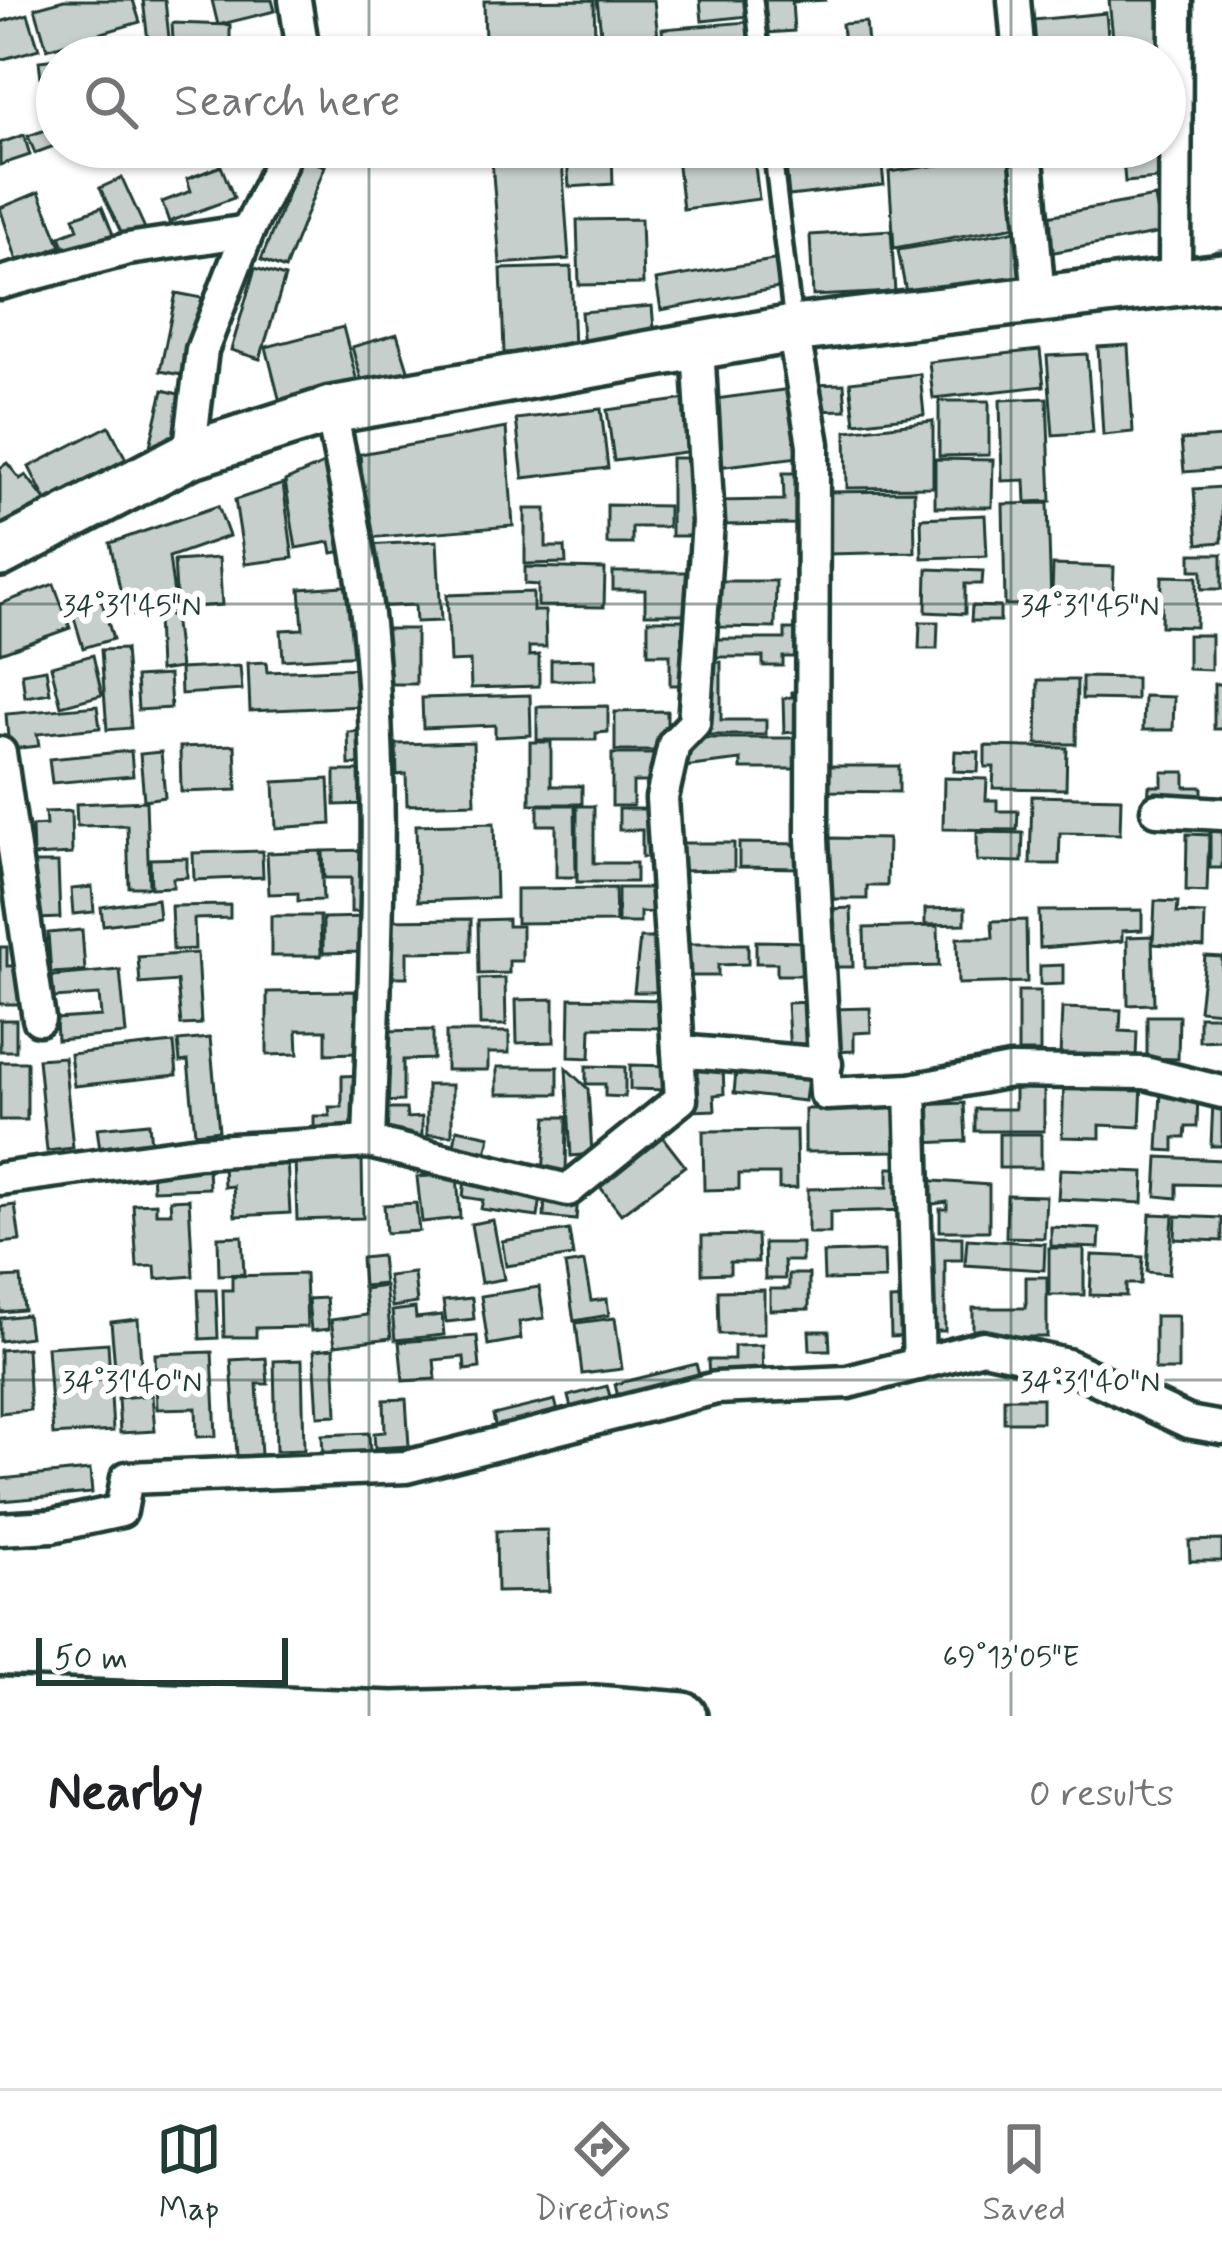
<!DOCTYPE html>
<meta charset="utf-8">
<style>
:root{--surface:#fff;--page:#f2f2f2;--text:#202124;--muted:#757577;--line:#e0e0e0;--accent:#1f3d34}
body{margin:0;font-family:Mynerve,sans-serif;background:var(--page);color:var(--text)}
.scale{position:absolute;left:36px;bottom:30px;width:252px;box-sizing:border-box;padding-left:12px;border:6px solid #1f3d34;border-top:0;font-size:33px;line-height:42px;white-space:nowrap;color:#1f3d34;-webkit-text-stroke:9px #fff;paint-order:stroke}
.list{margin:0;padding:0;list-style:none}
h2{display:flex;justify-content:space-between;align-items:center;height:156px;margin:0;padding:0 48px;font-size:51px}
h2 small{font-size:39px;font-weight:400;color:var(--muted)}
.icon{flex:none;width:66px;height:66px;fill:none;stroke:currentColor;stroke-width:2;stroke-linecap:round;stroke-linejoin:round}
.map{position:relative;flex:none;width:1222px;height:1716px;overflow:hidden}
.search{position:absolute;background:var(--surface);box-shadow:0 3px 9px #0004;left:36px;right:36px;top:36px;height:132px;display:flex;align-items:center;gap:30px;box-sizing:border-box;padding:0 42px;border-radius:66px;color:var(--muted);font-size:45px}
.sheet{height:372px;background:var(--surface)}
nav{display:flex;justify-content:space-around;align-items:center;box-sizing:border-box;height:168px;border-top:3px solid var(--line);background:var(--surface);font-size:33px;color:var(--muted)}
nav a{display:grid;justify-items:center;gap:6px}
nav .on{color:var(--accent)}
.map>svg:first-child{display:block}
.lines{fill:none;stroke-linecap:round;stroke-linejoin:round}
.stream{stroke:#758883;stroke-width:10}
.building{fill:#c7cfcc;stroke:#1f3d34;stroke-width:3}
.lane-casing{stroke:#1f3d34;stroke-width:24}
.street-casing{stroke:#1f3d34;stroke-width:39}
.secondary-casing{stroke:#1f3d34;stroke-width:54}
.lane{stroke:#fff;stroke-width:15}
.street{stroke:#fff;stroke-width:30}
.secondary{stroke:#fff;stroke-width:45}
.ticks{fill:none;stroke:#1f3d34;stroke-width:3;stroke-opacity:0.45}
.ticks-label{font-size:30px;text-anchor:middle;fill:#1f3d34;stroke:#fff;stroke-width:12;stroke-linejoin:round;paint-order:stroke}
</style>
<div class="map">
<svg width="1222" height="1716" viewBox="0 0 1222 1716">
<rect width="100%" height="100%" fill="#fff"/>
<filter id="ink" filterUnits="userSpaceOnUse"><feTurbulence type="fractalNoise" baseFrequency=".00833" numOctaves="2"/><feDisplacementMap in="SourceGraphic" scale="24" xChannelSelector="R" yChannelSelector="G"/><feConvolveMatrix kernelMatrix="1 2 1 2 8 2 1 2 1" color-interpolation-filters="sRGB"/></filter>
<g filter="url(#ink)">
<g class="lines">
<path class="stream" d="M1217 254 1222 253"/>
</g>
<g class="building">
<path d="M64 0H133L140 22 47 49 35 8Z"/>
<path d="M143 0H165L171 57H150Z"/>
<path d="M212 0H272L275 11 218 25Z"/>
<path d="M594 0 595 40 485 44 484 1Z"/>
<path d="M597 0H654L660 57H604Z"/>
<path d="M700 0H746L748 16 702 21Z"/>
<path d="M765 0H827L792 2 794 31 767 33Z"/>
<path d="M1109 0H1157L1162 57H1115Z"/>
<path d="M1106 13 1110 57H1036L1033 20Z"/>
<path d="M28 14 39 49 0 60V22Z"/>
<path d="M747 22 749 50 665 57 662 29Z"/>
<path d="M866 22 869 57H845L842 24Z"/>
<path d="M172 23 230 25V57H174Z"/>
<path d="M57 59V123L47 125 39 61Z"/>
<path d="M57 126V145L35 153 28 136Z"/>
<path d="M24 135 30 155 0 165V143Z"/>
<path d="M561 147 569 259 500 264 491 148Z"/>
<path d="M617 147H667L668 160 617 162Z"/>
<path d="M844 147H880L884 185 789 196 785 154Z"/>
<path d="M1122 147H1165L1168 178 1125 182Z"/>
<path d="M753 149 759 199 683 209 677 158Z"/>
<path d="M612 154 613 184 569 187 567 156Z"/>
<path d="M1015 154 1022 225 894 248 889 172Z"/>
<path d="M302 158 325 166 285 269 261 260Z"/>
<path d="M221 166 234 198 169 222 162 202 191 191 187 179Z"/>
<path d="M122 178 147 233 126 243 100 188Z"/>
<path d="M39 192 61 246 18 264 0 208Z"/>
<path d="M1155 197 1161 233 1049 253 1042 217Z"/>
<path d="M102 207 113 234 66 251 60 236 78 229 74 217Z"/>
<path d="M641 219 643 284 579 285 577 220Z"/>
<path d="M891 230 895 292 813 296 810 235Z"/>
<path d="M1018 230 1027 283 908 303 898 250Z"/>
<path d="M779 259 784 287 661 310 656 280Z"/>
<path d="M571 267 574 350 504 353 501 269Z"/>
<path d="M255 268 285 277 260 359 231 350Z"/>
<path d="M176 293 202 298 187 376 160 371Z"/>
<path d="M652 306 655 341 584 348 581 312Z"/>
<path d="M343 327 359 389 282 410 266 347Z"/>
<path d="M397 334 409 373 363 386 352 347Z"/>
<path d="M1128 345 1133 432 1103 435 1098 347Z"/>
<path d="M1040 350 1044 386 933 398 929 362Z"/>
<path d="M1087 354 1093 432 1053 435 1047 356Z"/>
<path d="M920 374 924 415 855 423 850 382Z"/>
<path d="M844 384 846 410 812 411 810 385Z"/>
<path d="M791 389 799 457 717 467 708 400Z"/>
<path d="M163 390 190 397 177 452 150 446Z"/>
<path d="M694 398 701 450 614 461 607 410Z"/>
<path d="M1047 398 1051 501 1026 502 1025 480 1002 481 1000 400Z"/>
<path d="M939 401H989V455L939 456Z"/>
<path d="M601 409 608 468 523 478 516 419Z"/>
<path d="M933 421V487L847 488 846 431Z"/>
<path d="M109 426 126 459 46 501 29 467Z"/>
<path d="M506 428 513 526 367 538 360 454Z"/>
<path d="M1222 437V469L1184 472 1181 440Z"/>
<rect x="671" y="458" width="28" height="78"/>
<path d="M335 459 352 550 332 553 330 542 296 548 285 481Z"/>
<path d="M935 459 993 460 992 507H935Z"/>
<path d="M7 463 20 479 26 475 45 500 0 534V468Z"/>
<path d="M783 473H802L803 524 715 525V501L784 500Z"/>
<path d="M283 484 293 558 245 564 235 500Z"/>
<path d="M1222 487V542L1198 544 1194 489Z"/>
<path d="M914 491 915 552 827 554 825 492Z"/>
<path d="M1048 503 1051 604 1005 605 1003 504Z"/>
<path d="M607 505 668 506V527H632V544H607Z"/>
<path d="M218 506 229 536 169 557 176 610 126 616 110 543Z"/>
<path d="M525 509H546V547H565L566 563 525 564Z"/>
<path d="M985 515 987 556 922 558 921 518Z"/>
<path d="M437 541 441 621 416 622 415 605 370 607 367 545Z"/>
<path d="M1191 554H1222V589H1202V570H1191Z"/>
<path d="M219 558 222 605 177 608 174 561Z"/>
<path d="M1053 565 1114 567 1113 597 1052 595Z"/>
<path d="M525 567 605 569 604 607 538 606V585L525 584Z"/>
<path d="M927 569 983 571 982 584H965V614L926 612Z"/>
<path d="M613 572H696V614H645V590H613Z"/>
<path d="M1162 576 1197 577 1196 627 1161 626Z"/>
<path d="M718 581H776L775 628 718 627Z"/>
<path d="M54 584 70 628 0 653V604Z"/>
<path d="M358 585 362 655 283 660 281 630 303 629 300 589Z"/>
<path d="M533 592V611H545L546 647H529V656L539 655V686L471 688 470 661 450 662 447 595Z"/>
<path d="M100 595 113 639 83 648 70 604Z"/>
<path d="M972 606 1000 607V621H971Z"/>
<path d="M174 615 180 668 159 671 157 616Z"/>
<path d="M648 620H691V685H670V654H648Z"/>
<path d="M920 622H938L937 649H919Z"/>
<path d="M379 629H416V684H380Z"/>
<path d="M785 629H801V657H783V666H763V657H706V639H785Z"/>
<path d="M1188 635H1211V670L1188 669Z"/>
<path d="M125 649 131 728 107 730 101 650Z"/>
<path d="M93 655 102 695 61 706 51 666Z"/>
<path d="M595 659V680H551V660Z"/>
<path d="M266 662 267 672 362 668 364 706 250 711 248 663Z"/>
<path d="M704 662H721V720H766V735H704Z"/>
<path d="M240 666 242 690 181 694 180 669Z"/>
<path d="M46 669 50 693 25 697 22 673Z"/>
<path d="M169 675 171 708 138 710 136 677Z"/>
<path d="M1082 677 1136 678V700L1082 699Z"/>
<path d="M1038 680H1077L1076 744H1037Z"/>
<rect x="1214" y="684" width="8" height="45"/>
<path d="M792 692H802L804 731 784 733 783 698 792 697Z"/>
<path d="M530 695 531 735 495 737V725L423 728 422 698Z"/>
<path d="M1144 696 1174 697 1173 730H1143Z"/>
<path d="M97 706 100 728 37 734 39 746 9 749 6 714Z"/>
<path d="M608 706V732L596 733V740H537V707Z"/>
<path d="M667 711V751H615V712Z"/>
<path d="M368 731 369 764 349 765 348 732Z"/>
<path d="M683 738H801V769H741V760L683 767Z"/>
<path d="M473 742 475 803 407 805 406 774 397 775 396 744Z"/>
<path d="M530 742H551V786H582V804H530Z"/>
<path d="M235 745 237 790 181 792 180 747Z"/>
<path d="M985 746 1067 748 1066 789 993 788 994 767H985Z"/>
<path d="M131 751 133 776 52 783 49 759Z"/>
<path d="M955 751 979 752 978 772 954 771Z"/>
<path d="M161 752 165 797 144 800 140 754Z"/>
<path d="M612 754H656V782H633V806H612Z"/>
<path d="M825 766H899V792L825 791Z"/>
<path d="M335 771H369L370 804 335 805Z"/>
<path d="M1162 772H1185V787H1202V806L1148 805 1149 786H1162Z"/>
<path d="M944 778 987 779 986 800H997V811H1018L1017 830 943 829Z"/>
<path d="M329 779 331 824 276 828 274 782Z"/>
<path d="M1032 796 1121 798 1120 834 1060 833 1059 864H1030Z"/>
<path d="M146 801 149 887H129L127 825 77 826 76 804Z"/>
<path d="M538 805H575L576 877H556V825H538Z"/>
<path d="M577 806H594V863H636V882H577Z"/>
<path d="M619 809H657L658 857H642V830H619Z"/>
<path d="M71 811 72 854 33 856 32 826 46 825 45 812Z"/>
<rect x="1210" y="822" width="12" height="46"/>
<path d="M494 823 496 898 418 901 416 825Z"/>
<path d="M977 832 1023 833 1022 862 977 861Z"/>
<path d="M1187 834 1209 835 1207 892 1186 891Z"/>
<path d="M829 838 888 839 887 886H867V899H829Z"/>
<path d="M671 843H734V870L671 871Z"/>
<path d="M739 843 804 844 803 868 739 867Z"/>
<path d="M373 850 374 912H351V878H324L323 851Z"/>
<path d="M262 851 263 877 194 880 193 853Z"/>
<path d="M321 851 323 900 298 901V893L269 894 267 853Z"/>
<path d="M187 858V877L173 878V887L151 888 150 859Z"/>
<path d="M34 863H58L60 918 37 919Z"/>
<path d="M92 887 94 912 73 914 71 889Z"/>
<path d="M615 888 616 922 516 923V889Z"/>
<path d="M618 888H662V913L640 912V923H618Z"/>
<path d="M157 899 159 918 103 925 101 907Z"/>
<path d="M1155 901 1178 902 1177 913 1205 914 1204 947 1153 944Z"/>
<path d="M230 905V918L194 919 195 949 173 950 171 906Z"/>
<path d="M851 908 853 967H833L831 909Z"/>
<path d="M965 908V924L925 925V909Z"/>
<path d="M1142 910V930L1122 931V941L1040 948 1039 911Z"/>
<path d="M271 916H320L321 956H271Z"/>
<path d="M370 917 362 952 323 953V918Z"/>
<path d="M471 919V951L407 952V977H382L381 920Z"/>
<path d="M508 919V926H522V961H509V973L479 974 478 920Z"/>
<path d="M1026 920 1027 982 958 984 957 938H993L992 921Z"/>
<path d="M938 926 939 966 865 968 864 928Z"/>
<path d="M82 930 85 971 51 973 48 933Z"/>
<path d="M1152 936 1154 1004 1128 1005 1127 937Z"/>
<path d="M640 938H663L662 992H634Z"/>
<path d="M756 941 809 942V975H777V963H756Z"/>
<path d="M679 944H748V964L718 965V976H680Z"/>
<path d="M0 947H7V966H21V1004H0Z"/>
<path d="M197 953 201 1024 181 1025 177 981 140 984 138 957Z"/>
<path d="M1205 956 1222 957V1012L1199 1010Z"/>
<path d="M1063 965V984L1040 985V966Z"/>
<path d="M120 970 126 1034 57 1040 56 1019 101 1016 99 995 54 998 52 976Z"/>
<path d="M505 978 506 1025H480L479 979Z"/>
<path d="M355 991 356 1053 326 1054V1030H297L298 1054 267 1055V992Z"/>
<rect x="1018" y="991" width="22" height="61"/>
<path d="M570 998 664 1000 663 1028 591 1027 590 1058 569 1057Z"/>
<path d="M554 999V1042L517 1043 516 1000Z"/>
<path d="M812 1002 815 1053 790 1054 787 1003Z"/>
<path d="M870 1008 871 1032 854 1033V1051L832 1052 831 1009Z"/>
<path d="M1062 1008 1121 1010 1120 1031 1137 1032 1136 1058 1060 1056Z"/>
<path d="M1147 1016H1179L1178 1059 1147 1058Z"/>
<path d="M1199 1016H1222V1040L1199 1041Z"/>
<rect x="0" y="1020" width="16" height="31"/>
<path d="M433 1030V1059L403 1060V1101L381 1102 380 1031Z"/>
<path d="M446 1032H509V1053H488V1070H446Z"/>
<path d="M210 1038 219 1130 195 1133 188 1061 180 1062 178 1041Z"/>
<path d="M174 1043 177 1075 74 1086 70 1054Z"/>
<path d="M64 1057 73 1148 47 1151 38 1059Z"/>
<path d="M737 1061 809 1070 805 1101 734 1093Z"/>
<rect x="0" y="1062" width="27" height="58"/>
<path d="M630 1065 669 1066 668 1090 630 1089Z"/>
<path d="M723 1065 724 1094 714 1095 715 1110 692 1111 690 1066Z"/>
<path d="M586 1066 625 1067V1097L605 1096V1084H586Z"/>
<rect x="497" y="1067" width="61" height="27"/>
<path d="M566 1068 588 1089 592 1154 571 1156Z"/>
<path d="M363 1075 364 1136 314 1137V1116H330L329 1107H342V1076Z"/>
<path d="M1064 1081 1142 1084 1140 1127 1100 1125V1138L1062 1137Z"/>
<rect x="427" y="1085" width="25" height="50"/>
<path d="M1015 1087H1044V1131H975V1109H1015Z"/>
<path d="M1161 1091 1198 1092 1197 1127H1186L1185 1138H1174V1151L1158 1150Z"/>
<path d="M1213 1101H1222V1146H1211Z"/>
<path d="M964 1103 966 1141 921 1143 918 1105Z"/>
<path d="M901 1108 902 1151 805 1152V1109Z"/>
<path d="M378 1109H406L407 1118 422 1117V1139L378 1140Z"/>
<path d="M547 1117H567L566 1175 543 1174Z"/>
<path d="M149 1123 151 1145 100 1150 97 1128Z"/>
<path d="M457 1129 490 1136 485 1158 453 1151Z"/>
<path d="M657 1130 685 1166 621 1214 594 1179Z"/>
<path d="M796 1130 797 1188 779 1189V1174H739V1189L704 1190 703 1131Z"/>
<rect x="999" y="1134" width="42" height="34"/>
<path d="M1158 1157 1222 1160V1185L1177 1184V1198L1156 1196Z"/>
<path d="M287 1159 290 1213 235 1216 233 1186 224 1187 223 1162Z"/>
<path d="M362 1159 363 1218 297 1220 295 1160Z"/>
<path d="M208 1167 209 1188 153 1190 152 1170Z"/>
<path d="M888 1168H909L910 1210 830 1212V1233H808V1189L888 1187Z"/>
<path d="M1060 1169 1144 1172 1143 1203 1058 1199Z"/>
<path d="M457 1174 460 1218 422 1222 417 1177Z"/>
<path d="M465 1179 542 1190 538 1217 481 1209 483 1200 463 1197Z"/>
<path d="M920 1180 989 1185V1231H940V1209H947V1202L920 1206Z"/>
<path d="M545 1193 578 1196 576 1220 544 1217Z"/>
<path d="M1007 1195 1046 1196 1044 1238 1006 1237Z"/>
<path d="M189 1199 193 1276 156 1279 155 1266 137 1267 133 1204 156 1203V1213H171L170 1200Z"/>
<path d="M416 1203 419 1231 386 1233 384 1205Z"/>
<path d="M15 1205 20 1241 0 1243V1207Z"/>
<path d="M1150 1214 1173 1215 1169 1274 1147 1272Z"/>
<path d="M1176 1216 1222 1218V1241L1175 1239Z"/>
<path d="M493 1220 504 1279 481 1283 471 1224Z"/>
<path d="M1051 1227 1100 1229 1099 1248 1051 1246Z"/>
<path d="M569 1230 573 1256 506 1266 502 1241Z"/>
<path d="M757 1235 758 1262H730V1273L702 1274V1236Z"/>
<path d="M242 1236 244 1274 219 1275 218 1237Z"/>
<path d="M921 1237H962V1260H945V1331H921Z"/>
<path d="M967 1239 1045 1244 1044 1270 965 1265Z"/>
<path d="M764 1243H802V1261H784L785 1279H765Z"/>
<rect x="1049" y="1248" width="35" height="47"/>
<path d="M884 1251 885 1279 824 1280 823 1253Z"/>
<path d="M1092 1255 1143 1257 1141 1284H1126V1296L1090 1295Z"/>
<path d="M381 1256 384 1284 363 1286 361 1258Z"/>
<path d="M584 1262 591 1301 607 1299 609 1315 574 1321 565 1265Z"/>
<path d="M414 1273 417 1303 392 1307 388 1276Z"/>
<path d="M305 1274 307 1327 256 1328V1337H224L223 1290H232V1276Z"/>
<path d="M789 1274H809V1309L770 1310V1289H789Z"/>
<path d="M21 1277 24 1310 0 1312V1278Z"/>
<path d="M1026 1277H1047V1337H973V1308H1026Z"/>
<path d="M385 1286 391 1338 335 1345 331 1320 367 1315 364 1289Z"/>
<path d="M539 1287 544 1318 519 1322 521 1339 488 1345 481 1296Z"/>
<path d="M198 1290H216L218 1338 200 1339Z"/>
<path d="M764 1290V1334H719L718 1291Z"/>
<path d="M326 1298 329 1329 311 1331 308 1299Z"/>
<path d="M472 1298 474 1319 446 1322 443 1301Z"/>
<path d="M912 1299 913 1336 891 1337 890 1300Z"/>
<path d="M415 1308 416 1318 442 1315 444 1335 395 1340 392 1311Z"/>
<path d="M27 1315 30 1337 0 1341V1318Z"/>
<rect x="1155" y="1316" width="23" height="54"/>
<path d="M615 1318 622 1369 582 1374 576 1323Z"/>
<path d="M138 1319 142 1377 116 1379 111 1322Z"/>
<path d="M809 1331H829L830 1350H810Z"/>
<path d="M477 1336 480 1368 465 1370 464 1357 434 1360 436 1379 403 1381 399 1342Z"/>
<path d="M108 1343 113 1431 53 1435 47 1347Z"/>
<path d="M762 1345 763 1379 709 1380 708 1360H734V1346Z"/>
<path d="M27 1348 30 1410 0 1413V1350Z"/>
<path d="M334 1348 337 1415 318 1416 314 1350Z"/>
<path d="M212 1352 216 1436 197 1437 196 1408 157 1409 155 1354Z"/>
<path d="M266 1358 268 1384H257L261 1455 237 1456 231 1360Z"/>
<path d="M302 1360 304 1450 276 1451 274 1361Z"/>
<path d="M696 1364 702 1386 620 1406 615 1384Z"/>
<path d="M607 1386 613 1406 573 1416 568 1396Z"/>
<path d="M152 1395 155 1431 120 1433 118 1398Z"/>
<rect x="1004" y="1398" width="38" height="24"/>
<path d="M406 1399 409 1446 375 1448 374 1433 385 1432 384 1400Z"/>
<path d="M555 1400 560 1420 497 1434 493 1415Z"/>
<path d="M369 1433 370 1453 323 1455 322 1435Z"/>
<path d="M90 1470 92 1493 0 1501V1479Z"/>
<path d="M547 1530 549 1591 497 1592 496 1531Z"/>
<path d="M1222 1540V1561H1190L1189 1541Z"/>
</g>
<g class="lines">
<defs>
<g id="lane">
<path d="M754 0 761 57"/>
<path d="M772 147 793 323"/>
</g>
<g id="street">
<path d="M295 0 304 57"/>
<path d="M1014 0 1019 57"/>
<path d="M1026 147 1039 298"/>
<path d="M0 283 128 249 248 231"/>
<path d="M1175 283 1176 0"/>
<path d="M793 329 813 444 812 839 826 1094 911 1090 1010 1071 1145 1073 1222 1092"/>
<path d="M331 410C342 467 355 525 363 582 388 768 375 956 369 1142"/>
<path d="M189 455 202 350 248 231 288 147"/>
<path d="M0 753 39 1019"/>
<path d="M1157 810 1222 814"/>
<path d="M678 1051 826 1064"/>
<path d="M911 1090 919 1364"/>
<path d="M0 1179 199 1152 369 1142 568 1190 681 1099 662 798 674 744 694 723 708 522 698 346"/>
<path d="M0 1529 52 1526 121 1511 127 1478 406 1467 716 1388 848 1382 983 1347 1067 1365 1188 1422 1222 1428"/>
</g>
<g id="secondary">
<path d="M0 553 189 455 331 410 793 329 1222 277"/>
<path d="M0 1701 393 1715 594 1709 683 1716"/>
</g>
</defs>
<use href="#lane" class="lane-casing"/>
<use href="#street" class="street-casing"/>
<use href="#secondary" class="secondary-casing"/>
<use href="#lane" class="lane"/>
<use href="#street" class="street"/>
<use href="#secondary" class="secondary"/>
</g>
</g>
<path class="ticks" d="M369 0V57M1011 0V57M369 147V1716M1011 147V1716M0 604H1222M0 1380H1222"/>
<g class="ticks-label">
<text x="132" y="615">34°31'45"N</text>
<text x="1090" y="615">34°31'45"N</text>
<text x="132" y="1391">34°31'40"N</text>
<text x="1090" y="1391">34°31'40"N</text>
<text x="1011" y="1666">69°13'05"E</text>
</g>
</svg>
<div class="scale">50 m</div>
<div class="search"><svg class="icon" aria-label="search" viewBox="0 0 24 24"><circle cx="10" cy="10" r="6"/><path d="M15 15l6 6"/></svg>Search here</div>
</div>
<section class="sheet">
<h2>Nearby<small>0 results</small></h2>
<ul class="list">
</ul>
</section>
<nav>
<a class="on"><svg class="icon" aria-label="map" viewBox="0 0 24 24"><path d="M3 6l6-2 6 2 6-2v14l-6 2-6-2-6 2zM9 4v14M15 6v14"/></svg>Map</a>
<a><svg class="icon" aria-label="directions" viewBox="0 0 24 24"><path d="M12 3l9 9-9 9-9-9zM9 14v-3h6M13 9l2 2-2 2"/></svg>Directions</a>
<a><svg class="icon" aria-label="saved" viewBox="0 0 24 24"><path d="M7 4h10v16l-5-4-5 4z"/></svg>Saved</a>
</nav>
